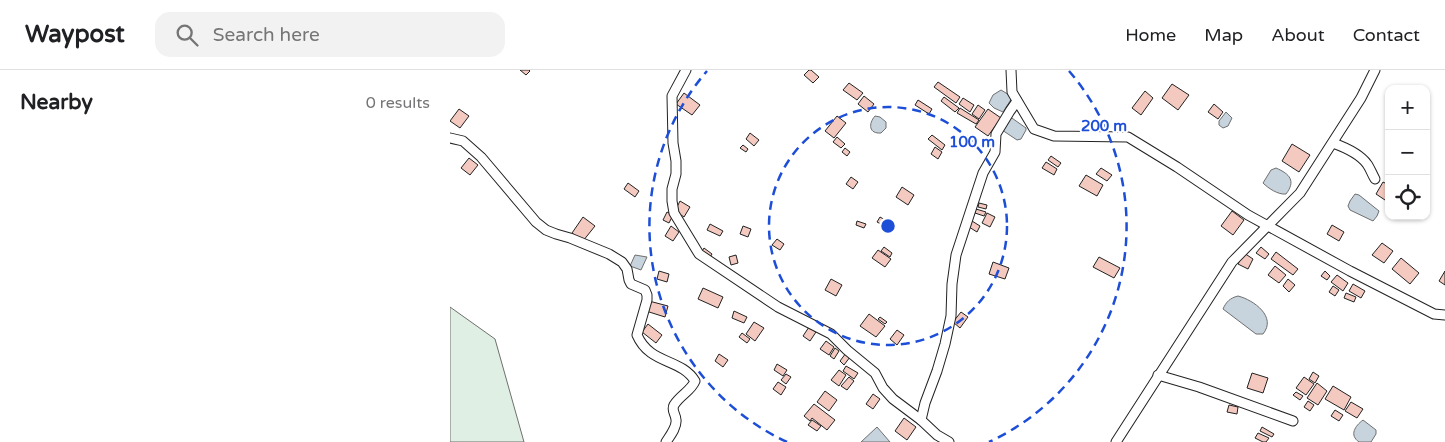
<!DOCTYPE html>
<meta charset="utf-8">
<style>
:root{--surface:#fff;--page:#f2f2f2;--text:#202124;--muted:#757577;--line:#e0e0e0}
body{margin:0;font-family:"Varela Round",sans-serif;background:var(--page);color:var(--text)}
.controls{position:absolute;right:15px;top:15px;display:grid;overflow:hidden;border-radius:10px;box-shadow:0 1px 4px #0004}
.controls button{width:45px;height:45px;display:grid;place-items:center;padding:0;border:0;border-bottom:1px solid var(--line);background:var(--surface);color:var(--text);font:25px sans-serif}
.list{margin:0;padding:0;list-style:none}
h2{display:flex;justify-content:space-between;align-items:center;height:65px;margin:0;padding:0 20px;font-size:21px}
h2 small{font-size:16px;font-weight:400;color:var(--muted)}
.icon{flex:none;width:28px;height:28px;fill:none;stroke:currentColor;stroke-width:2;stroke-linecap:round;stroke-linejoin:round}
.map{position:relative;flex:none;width:995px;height:372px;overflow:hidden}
header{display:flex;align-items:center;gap:30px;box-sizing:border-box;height:70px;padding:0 25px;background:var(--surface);border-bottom:1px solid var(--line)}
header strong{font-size:24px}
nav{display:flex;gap:28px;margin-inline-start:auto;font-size:18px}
.search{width:350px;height:45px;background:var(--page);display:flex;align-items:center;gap:12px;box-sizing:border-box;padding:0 18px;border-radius:15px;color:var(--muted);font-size:19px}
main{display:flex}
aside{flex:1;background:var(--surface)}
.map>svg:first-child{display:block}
.green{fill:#e0efe3;stroke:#6f6f6f}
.water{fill:#c7d3dd;stroke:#6f6f6f}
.building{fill:#f3c9c0;stroke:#222}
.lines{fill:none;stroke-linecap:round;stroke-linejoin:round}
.minor-casing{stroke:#222;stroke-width:11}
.minor{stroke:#fff;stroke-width:9}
.ring{fill:none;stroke:#1d4ed8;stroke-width:2.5;stroke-dasharray:9 6}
.centre{fill:#1d4ed8;stroke:#fff;stroke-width:2.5}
.ring-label{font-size:15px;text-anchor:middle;font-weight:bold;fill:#1d4ed8;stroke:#fff;stroke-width:4;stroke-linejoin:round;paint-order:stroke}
</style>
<header>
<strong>Waypost</strong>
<div class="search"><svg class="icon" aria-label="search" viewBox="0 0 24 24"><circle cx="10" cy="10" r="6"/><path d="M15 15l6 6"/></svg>Search here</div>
<nav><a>Home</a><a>Map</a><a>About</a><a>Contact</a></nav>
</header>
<main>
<aside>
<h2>Nearby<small>0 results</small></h2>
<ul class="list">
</ul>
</aside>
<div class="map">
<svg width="995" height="372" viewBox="0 0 995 372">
<rect width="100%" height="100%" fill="#fff"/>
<path class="green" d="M0 237 45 269 74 372H0Z"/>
<g class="water">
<path d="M551 20 561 26 562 28 553 42 544 38 539 33 543 25Z"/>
<path d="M776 42 782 48 778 56 773 58 769 55V51Z"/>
<path d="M425 46 430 47 436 52V58L431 63C419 64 418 54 425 46Z"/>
<path d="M559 46 576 58V60L571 69 567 70 552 60Z"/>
<path d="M826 98C840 104 846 111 836 124 828 125 818 118 813 113L821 100Z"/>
<path d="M905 124 909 125 929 141 927 146 923 151 900 140 898 136 900 131Z"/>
<path d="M185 185 197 187 191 200 180 196Z"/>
<path d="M788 226C804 230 827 247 813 264H806L773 239C776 232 780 228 788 226Z"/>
<path d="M913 350 926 360V364L921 372H909C899 365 905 356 913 350Z"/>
<path d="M427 357 440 372H411Z"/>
</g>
<g class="building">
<path d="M70 0H79L80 1 76 5Z"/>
<path d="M359 0H361L369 7 363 13 354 5Z"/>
<path d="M488 12 510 27 506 33 484 17Z"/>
<path d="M399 13 413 23 407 30 393 20Z"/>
<path d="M722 14 739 25 728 40 712 28Z"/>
<path d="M695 21 703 28 691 45 682 38Z"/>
<path d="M234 23 250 35 242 45 226 34Z"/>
<path d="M414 26 424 34 418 42 408 34Z"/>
<path d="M494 27 509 38 505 42 491 31Z"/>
<path d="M513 28 524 35 520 42 509 34Z"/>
<path d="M468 30 482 39 479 44 465 35Z"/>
<path d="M764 34 773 42 768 49 758 42Z"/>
<path d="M528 35 535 40 529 49 522 44Z"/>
<path d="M510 38 529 50 526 54 507 43Z"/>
<path d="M9 39 19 46 10 58 0 51Z"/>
<path d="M538 39 551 48 538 66 525 57Z"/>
<path d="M387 46 396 53 384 68 375 61Z"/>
<path d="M300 63 309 70 304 76 296 69Z"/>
<path d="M482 65 495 75 492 80 478 69Z"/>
<path d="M387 67 395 74 391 78 383 72Z"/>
<path d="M842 74 860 85 849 102 832 91Z"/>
<path d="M293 75 298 79 296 82 290 78Z"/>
<path d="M485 77 492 82 488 89 481 84Z"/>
<path d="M395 78 400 82 397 86 392 82Z"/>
<path d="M601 86 611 93 608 97 598 90Z"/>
<path d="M19 88 28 95 20 105 11 98Z"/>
<path d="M596 92 607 99 604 105 592 98Z"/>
<path d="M651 98 662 105 657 111 646 104Z"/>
<path d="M636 105 653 115 647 126 629 116Z"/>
<path d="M401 107 408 112 403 119 396 114Z"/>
<path d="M933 112 939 115 938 132 926 124Z"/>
<path d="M178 113 189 121 185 127 174 119Z"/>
<path d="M452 117 464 125 458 135 446 127Z"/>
<path d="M230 131 240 137 234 147 225 141Z"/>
<path d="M529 133 537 135 536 139 528 137Z"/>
<path d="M526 139 536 142 534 146 525 143Z"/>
<path d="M782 141 794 150 783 165 771 156Z"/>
<path d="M217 142 223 145 219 153 213 150Z"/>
<path d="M537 143 545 147 540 157 532 153Z"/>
<path d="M133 147 145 156 133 171 122 163Z"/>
<path d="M430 147 437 151 435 156 427 152Z"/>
<path d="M407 151 416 154 414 158 406 155Z"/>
<path d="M522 151 530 156 527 162 519 157Z"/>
<path d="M260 154 273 161 270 166 257 160Z"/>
<path d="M882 155 894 162 889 171 877 164Z"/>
<path d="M221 156 229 162 223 171 215 166Z"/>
<path d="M293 156 301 159 298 167 290 164Z"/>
<path d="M327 169 334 174 330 180 322 175Z"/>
<path d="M932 173 943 181 934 193 922 185Z"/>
<path d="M434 177 442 183 440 187 431 181Z"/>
<path d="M811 177 819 184 815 189 806 183Z"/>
<path d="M254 178 262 184 259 189 251 183Z"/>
<path d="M428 180 441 189 435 197 422 188Z"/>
<path d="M826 182 848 199 843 205 821 189Z"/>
<path d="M794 183 803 189 798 199 788 194Z"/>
<path d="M286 185 288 193 281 195 279 187Z"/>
<path d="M649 187 670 198 664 208 643 197Z"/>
<path d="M951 188 969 203 960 214 942 199Z"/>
<path d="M543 192 559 198 555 209 539 204Z"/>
<path d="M825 196 836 205 829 213 818 205Z"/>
<path d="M209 201 219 204 217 212 207 209Z"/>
<path d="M875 201 880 206 877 210 871 206Z"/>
<path d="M995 201V215L989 211Z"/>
<path d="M887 205 898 213 893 221 881 212Z"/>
<path d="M381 209 392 215 386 226 375 220Z"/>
<path d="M838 209 845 215 839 222 833 216Z"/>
<path d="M903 214 915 221 911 228 899 221Z"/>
<path d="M883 216 889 220 885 226 879 222Z"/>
<path d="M253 218 273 227 268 238 248 229Z"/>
<path d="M896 223 906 227 904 232 894 228Z"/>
<path d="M199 231 218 236 215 247 196 241Z"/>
<path d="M284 241 297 247 294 253 282 248Z"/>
<path d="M511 242 518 247 510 258 503 252Z"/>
<path d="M419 244 435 256 426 267 410 256Z"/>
<path d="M430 247 437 252 435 254 428 249Z"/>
<path d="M304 252 314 258 305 271 296 264Z"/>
<path d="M198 254 212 265 206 273 192 262Z"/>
<path d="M359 257 366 262 360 271 353 266Z"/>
<path d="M447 260 454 265 447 275 440 269Z"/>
<path d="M292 263 300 269 297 273 289 267Z"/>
<path d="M376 271 384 277 379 285 370 279Z"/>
<path d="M385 278 389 281 384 289 380 286Z"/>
<path d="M396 283 400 287 394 295 390 291Z"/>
<path d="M269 284 278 290 273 297 265 291Z"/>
<path d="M327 294 337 300 333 306 324 300Z"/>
<path d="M396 296 408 303 404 309 393 301Z"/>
<path d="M389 300 396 305 389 316 381 310Z"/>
<path d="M863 302 869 306 865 313 859 309Z"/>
<path d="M802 303 818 308 813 323 797 318Z"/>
<path d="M336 304 341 307 336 314 331 310Z"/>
<path d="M399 307 404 311 397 320 391 316Z"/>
<path d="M854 307 864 314 856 325 846 318Z"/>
<path d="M328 312 336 317 331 325 323 319Z"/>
<path d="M867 313 877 321 868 335 857 328Z"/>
<path d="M883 316 901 327 894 340 875 329Z"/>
<path d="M375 321 387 330 379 341 367 332Z"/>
<path d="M846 322 853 326 850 330 843 325Z"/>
<path d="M423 324 430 329 423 339 416 334Z"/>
<path d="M858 331 864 335 860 341 854 337Z"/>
<path d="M901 332 913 339 907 348 895 341Z"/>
<path d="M364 334 385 350 377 360 362 348 360 351 354 346Z"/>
<path d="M779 335 788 337 787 344 777 342Z"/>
<path d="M885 340 893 345 889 351 881 346Z"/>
<path d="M454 348 466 357 457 370 445 361Z"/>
<path d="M362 350 371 356 367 361 358 355Z"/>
<path d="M812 357 824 364 822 367 810 361Z"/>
<path d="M808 363 819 368 816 372H813L805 368Z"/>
</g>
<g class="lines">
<defs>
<g id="minor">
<path d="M236 0 222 26 223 73 226 91V104L222 119V131L224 143 249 184 328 237 381 264 397 280 425 303 433 318 443 329 471 350"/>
<path d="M561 0 562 22 584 59 604 66 678 67 727 97 798 145 900 201 984 244 995 245"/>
<path d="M0 68 13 71 31 87 86 152 96 160 106 164 120 168 159 184 172 192 177 199 179 210 181 214 195 220 197 225V230L187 265C200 295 231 288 245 311 241 321 230 325 224 335 221 341 226 344 226 350 227 357 220 366 216 372"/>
<path d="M883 73C894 77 910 84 917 94 920 98 922 104 925 109"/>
<path d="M708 305 749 317 843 351"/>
<path d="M499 372 487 365 471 350 475 333 487 301 495 274 501 246 502 214 506 185 533 103 545 82 546 64 560 41 567 31"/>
<path d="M666 372 782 192 850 123 911 28 925 0"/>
</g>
</defs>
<use href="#minor" class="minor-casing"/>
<use href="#minor" class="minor"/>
</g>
<g class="ring">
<circle cx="438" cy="156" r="119"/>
<path d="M337 372A238 238 0 0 1 257 1M619 1A238 238 0 0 1 539 372"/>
</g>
<circle cx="438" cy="156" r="8" class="centre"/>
<g class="ring-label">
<text x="654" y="61">200 m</text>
<text x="522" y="77">100 m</text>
</g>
</svg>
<div class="controls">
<button>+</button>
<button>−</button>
<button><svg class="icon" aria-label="locate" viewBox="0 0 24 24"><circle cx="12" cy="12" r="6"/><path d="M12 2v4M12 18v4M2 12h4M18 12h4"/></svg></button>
</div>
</div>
</main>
